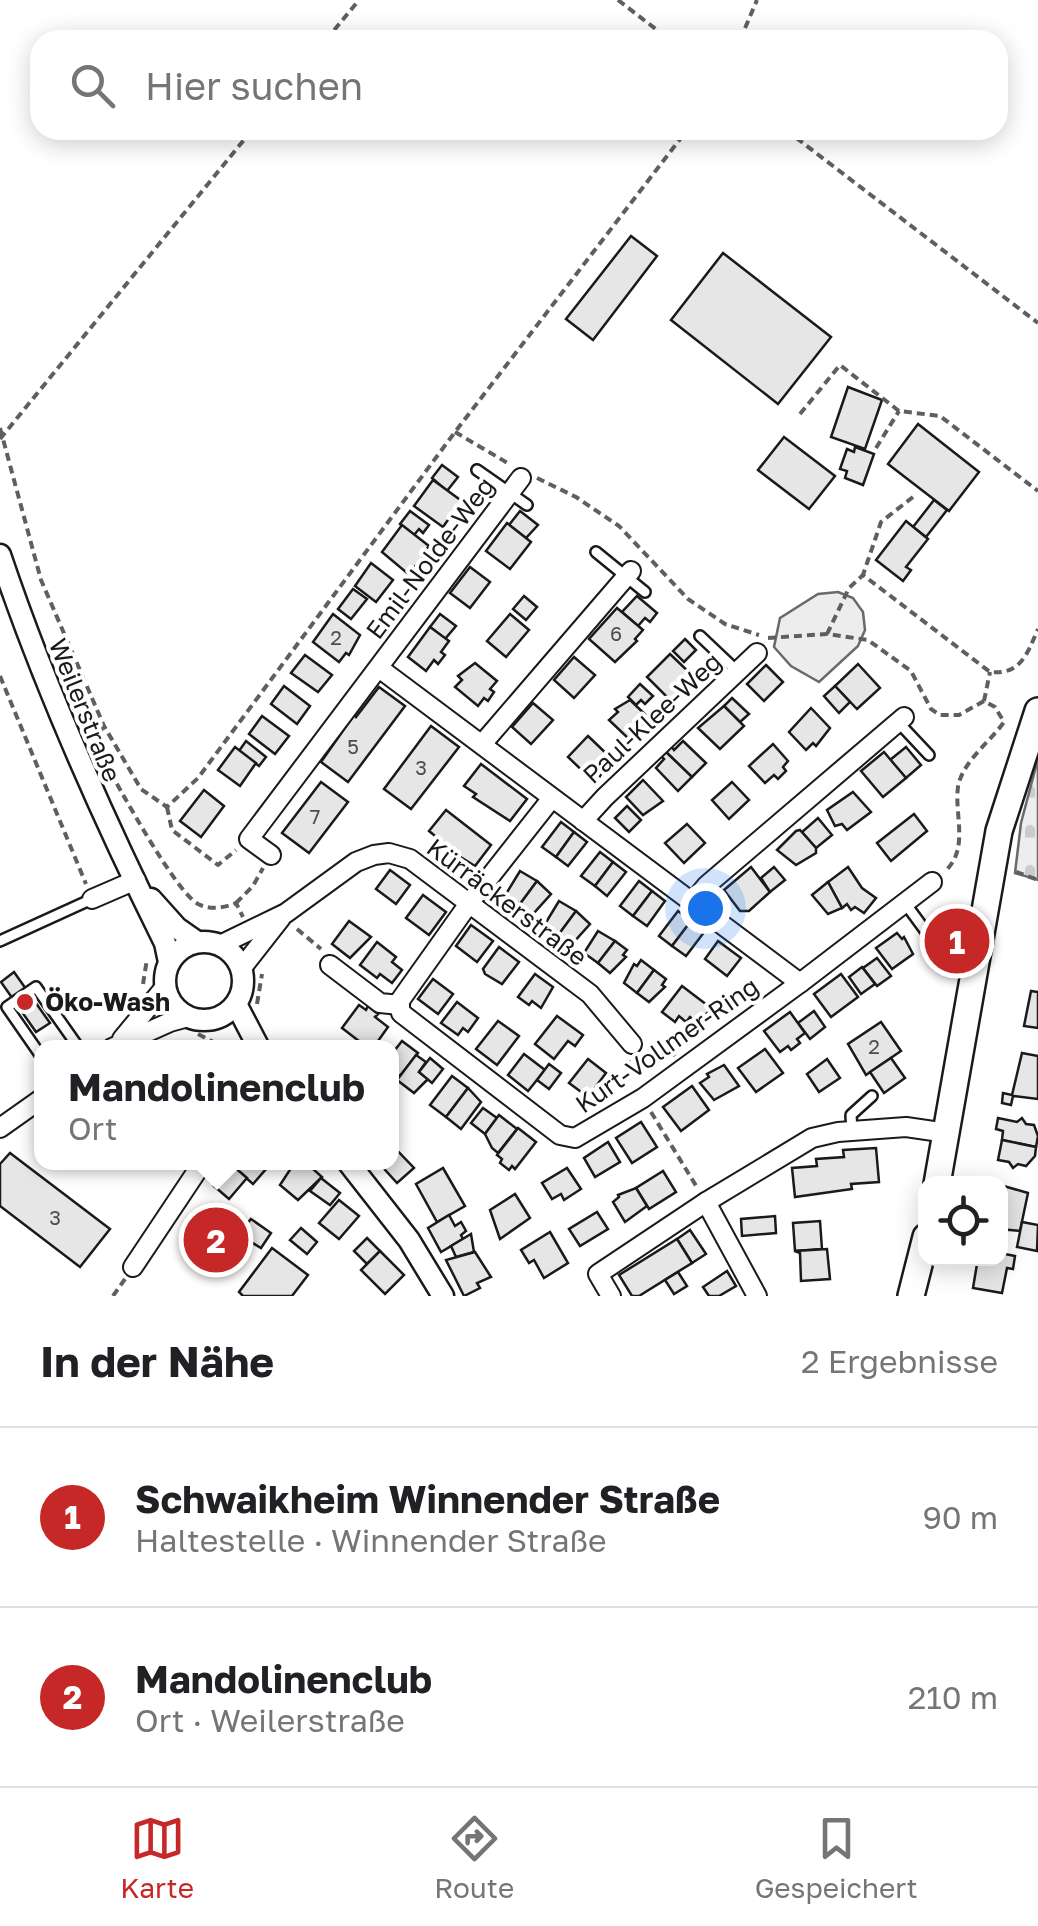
<!DOCTYPE html>
<html lang="de">
<meta charset="utf-8">
<style>
:root{--surface:#fff;--page:#f2f2f2;--text:#202124;--muted:#757577;--line:#e0e0e0;--accent:#c62828}
body{margin:0;font-family:"Golos Text",sans-serif;background:var(--page);color:var(--text)}
.controls{position:absolute;right:30px;bottom:30px;display:grid;overflow:hidden;border-radius:20px;box-shadow:0 5px 25px #0003}
.controls button{width:90px;height:90px;display:grid;place-items:center;padding:0;border:0;border-bottom:2px solid var(--line);background:var(--surface);color:var(--text);font:50px sans-serif}
.you{position:absolute;left:705px;top:908px;width:35px;height:35px;margin:-25px;border:8px solid #fff;border-radius:50%;background:#1a73e8;box-shadow:0 0 0 15px #1a73e833}
.badge{display:grid;place-items:center;width:65px;height:65px;border-radius:50%;background:var(--accent);color:#fff;font-size:32px;font-weight:700}
.pin{position:absolute;translate:-50% -50%;border:5px solid #fff;box-shadow:0 2px 10px #0006}
.popup{position:absolute;left:34px;top:1040px;width:365px;height:130px;box-sizing:border-box;display:grid;place-content:center;border-radius:20px;background:var(--surface);filter:drop-shadow(0 2px 8px #0005);font-size:32px;white-space:nowrap;color:var(--muted)}
.popup b{font-size:38px;color:var(--text)}
.popup::after{content:'';position:absolute;left:50%;top:100%;margin-left:-20px;border:20px solid transparent;border-top-color:var(--surface)}
.list{margin:0;padding:0;list-style:none}
h2{display:flex;justify-content:space-between;align-items:center;height:130px;margin:0;padding:0 40px;font-size:42px}
h2 small{font-size:32px;font-weight:400;color:var(--muted)}
.list li{display:grid;grid-template-columns:65px 1fr auto;gap:30px;align-items:center;box-sizing:border-box;height:180px;padding:0 40px;border-top:2px solid var(--line)}
.list b{display:block;font-size:38px;white-space:nowrap}
.list p{margin:0;font-size:32px;white-space:nowrap;color:var(--muted)}
.list em{font-size:32px;font-style:normal;color:var(--muted)}
.icon{flex:none;width:55px;height:55px;fill:none;stroke:currentColor;stroke-width:2;stroke-linecap:round;stroke-linejoin:round}
.map{position:relative;flex:none;width:1038px;height:1296px;overflow:hidden}
.search{position:absolute;background:var(--surface);box-shadow:0 5px 25px #0003;left:30px;right:30px;top:30px;height:110px;display:flex;align-items:center;gap:25px;box-sizing:border-box;padding:0 35px;border-radius:30px;color:var(--muted);font-size:38px}
.sheet{height:490px;background:var(--surface)}
nav{display:flex;justify-content:space-around;align-items:center;box-sizing:border-box;height:140px;border-top:2px solid var(--line);background:var(--surface);font-size:28px;color:var(--muted)}
nav a{display:grid;justify-items:center;gap:5px}
nav .on{color:var(--accent)}
.map>svg:first-child{display:block}
.cemetery{fill:url(#cemetery-stones);stroke:#6a6a6a;stroke-width:2.5}
.built{fill:#ededed;stroke:#6a6a6a;stroke-width:2.5}
.building{fill:#e6e6e6;stroke:#1a1a1a;stroke-width:2.5}
.lines{fill:none;stroke-linecap:round;stroke-linejoin:round}
.service-casing{stroke:#1a1a1a;stroke-width:14}
.minor-casing{stroke:#1a1a1a;stroke-width:22}
.tertiary-casing{stroke:#1a1a1a;stroke-width:25}
.secondary-casing{stroke:#1a1a1a;stroke-width:30}
.path{stroke:#5f5f5f;stroke-width:4;stroke-dasharray:8 5;stroke-linecap:butt}
.service{stroke:#fff;stroke-width:9}
.minor{stroke:#fff;stroke-width:18}
.tertiary{stroke:#fff;stroke-width:20}
.secondary{stroke:#fff;stroke-width:25}
.poi-dot{fill:#c62828;stroke:#fff;stroke-width:4}
.labels{text-anchor:middle;stroke-width:8;stroke-linejoin:round;paint-order:stroke}
.number-label{font-size:20px;fill:#4d4d4d}
.street-label{font-size:25px;fill:#1a1a1a;stroke:#fff}
.poi-label{font-size:25px;font-weight:bold;fill:#1a1a1a;stroke:#fff;text-anchor:start}
</style>
<div class="map">
<svg width="1038" height="1296" viewBox="0 0 1038 1296">
<defs>
<pattern id="cemetery-stones" width="16" height="16" patternUnits="userSpaceOnUse" patternTransform="scale(2.5)"><rect width="16" height="16" fill="#ededed"/><path d="M2 7V4a2 2 0 0 1 4 0v3zM10 15v-3a2 2 0 0 1 4 0v3z" fill="#cbcbcb"/></pattern>
</defs>
<rect width="100%" height="100%" fill="#fff"/>
<path class="cemetery" d="M1038 759V880L1015 873 1021 823Z"/>
<path class="built" d="M838 592 853 598 863 612 865 630 858 646 819 682 791 666 774 647 780 618 818 594Z"/>
<g class="building">
<path d="M631 236 657 256 593 340 566 319Z"/>
<path d="M723 253 831 337 778 404 671 320Z"/>
<path d="M848 387 882 400 865 449 831 437Z"/>
<path d="M918 424 979 472 949 511 888 464Z"/>
<path d="M784 437 835 476 809 509 758 470Z"/>
<path d="M855 447 874 454 863 485 845 478 847 471 840 469 847 449 854 452Z"/>
<path d="M442 465 458 477 447 491 432 478Z"/>
<path d="M433 480 463 502 454 520 450 517 443 527 414 506Z"/>
<path d="M934 500 947 510 926 537 913 527Z"/>
<path d="M410 511 429 525 423 533 419 529 414 535 400 524Z"/>
<path d="M520 511 538 525 526 538 509 525Z"/>
<path d="M906 521 928 539 906 567 911 570 903 581 876 560Z"/>
<path d="M507 523 531 542 510 569 486 551Z"/>
<path d="M402 525 429 546 422 555 423 560 407 573 382 552Z"/>
<path d="M371 563 393 580 376 602 355 586Z"/>
<path d="M470 567 490 582 470 608 450 593Z"/>
<path d="M353 589 367 599 351 619 338 609Z"/>
<path d="M524 596 537 607 526 620 513 609Z"/>
<path d="M637 596 657 613 650 622 645 618 638 626 622 612Z"/>
<path d="M617 608 643 630 635 639 637 641 615 662 589 639Z"/>
<path d="M333 614 360 635 349 655 346 653 339 662 313 642Z"/>
<path d="M440 614 456 626 445 639 430 627Z"/>
<path d="M510 614 529 630 506 657 487 641Z"/>
<path d="M430 627 449 641 441 652 445 655 438 664 434 660 426 671 408 657Z"/>
<path d="M685 639 696 650 684 662 673 651Z"/>
<path d="M670 654 693 676 670 700 647 677Z"/>
<path d="M305 655 332 675 318 692 291 673Z"/>
<path d="M574 657 595 675 574 698 554 680Z"/>
<path d="M475 663 497 681 490 689 494 692 488 701 484 698 478 706 455 687 462 680 458 676Z"/>
<path d="M858 664 880 688 857 709 835 686Z"/>
<path d="M766 665 783 682 764 701 747 684Z"/>
<path d="M640 684 653 696 645 704 641 700 636 705 628 697Z"/>
<path d="M284 686 310 706 297 724 271 704Z"/>
<path d="M835 686 850 702 839 713 824 696Z"/>
<path d="M379 687 405 706 348 782 321 762 354 715 356 717Z"/>
<path d="M732 698 749 714 740 722 724 706Z"/>
<path d="M630 700 650 719 630 740 609 720 618 712 615 709Z"/>
<path d="M533 703 553 720 531 744 512 727Z"/>
<path d="M724 706 744 726 720 749 698 728Z"/>
<path d="M811 708 830 728 816 746 813 743 806 750 789 732Z"/>
<path d="M262 716 289 736 275 754 249 734Z"/>
<path d="M431 726 459 747 411 809 384 789Z"/>
<path d="M588 736 611 758 600 776 597 772 591 779 568 757Z"/>
<path d="M246 741 266 757 259 766 239 751Z"/>
<path d="M683 741 706 763 692 777 666 752 671 746 674 750Z"/>
<path d="M773 744 788 761 783 767 786 771 778 779 774 775 765 783 749 766Z"/>
<path d="M235 747 256 763 240 786 218 770Z"/>
<path d="M906 747 921 765 906 778 890 760Z"/>
<path d="M666 752 692 777 678 791 656 768 664 759 661 756Z"/>
<path d="M884 752 906 778 883 797 861 771Z"/>
<path d="M481 764 527 799 510 821 473 797 476 794 464 786Z"/>
<path d="M643 780 663 801 643 815 626 797Z"/>
<path d="M321 782 348 802 309 853 282 833Z"/>
<path d="M732 782 749 800 729 819 712 800Z"/>
<path d="M204 790 224 806 201 837 180 821Z"/>
<path d="M853 792 871 812 847 830 842 824 835 826 827 810Z"/>
<path d="M627 806 641 820 629 832 615 818Z"/>
<path d="M446 810 491 845 475 866 438 843 440 840 429 831Z"/>
<path d="M914 814 927 831 891 861 877 843Z"/>
<path d="M818 818 832 835 816 848 802 832Z"/>
<path d="M561 822 574 832 556 857 542 847Z"/>
<path d="M687 824 705 843 684 863 665 843Z"/>
<path d="M800 830 816 848V853L796 865 777 850 796 831Z"/>
<path d="M574 832 587 842 568 866 556 857Z"/>
<path d="M600 852 613 862 595 886 581 876Z"/>
<path d="M613 862 626 872 607 896 595 886Z"/>
<path d="M751 867 770 892 749 911H740L724 890Z"/>
<path d="M774 867 785 880 770 892 761 878Z"/>
<path d="M848 867 862 888 876 898 864 913 855 907 851 910 847 904 842 908 828 882Z"/>
<path d="M390 870 410 885 396 904 376 889Z"/>
<path d="M520 871 537 881 520 904 506 894Z"/>
<path d="M537 881 551 894 533 914 520 904Z"/>
<path d="M639 881 652 891 633 916 620 906Z"/>
<path d="M828 882 842 908 828 914 812 895Z"/>
<path d="M652 891 665 901 647 926 633 916Z"/>
<path d="M423 895 446 912 429 935 406 918Z"/>
<path d="M559 901 576 911 559 934 545 924Z"/>
<path d="M576 911 590 924 572 944 559 934Z"/>
<path d="M678 911 691 921 672 946 659 936Z"/>
<path d="M349 921 371 937 350 958 332 944Z"/>
<path d="M691 921 705 931 686 956 672 946Z"/>
<path d="M471 925 493 941 477 962 456 946Z"/>
<path d="M598 931 615 941 598 963 584 953Z"/>
<path d="M897 933 902 939 904 937 913 954 892 969 876 948Z"/>
<path d="M615 941 627 950 623 955 626 957 610 973 598 963Z"/>
<path d="M718 941 741 958 727 976 705 959Z"/>
<path d="M377 942 396 957 392 962 402 970 392 983 380 974 377 978 360 965Z"/>
<path d="M499 947 519 962 502 984 485 974 483 969Z"/>
<path d="M877 958 891 976 877 986 863 968Z"/>
<path d="M641 960 654 970 637 993 624 983 634 964 637 966Z"/>
<path d="M862 967 875 984 861 994 849 977Z"/>
<path d="M654 970 666 979 662 985 665 987 649 1002 637 993Z"/>
<path d="M14 972 50 1023 36 1032 1 982Z"/>
<path d="M535 974 553 987 541 1008 532 1001 529 1005 518 997Z"/>
<path d="M841 974 858 997 831 1017 814 994Z"/>
<path d="M433 979 453 994 438 1014 418 999Z"/>
<path d="M682 986 711 1008 699 1024 690 1017 686 1022 679 1016 675 1022 662 1012Z"/>
<path d="M1031 991 1038 992V1028L1024 1026Z"/>
<path d="M457 1002 478 1018 468 1032 463 1028 458 1035 441 1023Z"/>
<path d="M359 1005 366 1010 368 1006 378 1014 375 1017 388 1027 373 1048H368L342 1028Z"/>
<path d="M814 1011 825 1027 810 1039 798 1023Z"/>
<path d="M790 1012 805 1033 797 1039 800 1043 791 1050 788 1046 780 1052 764 1031Z"/>
<path d="M557 1016 583 1035 575 1046 568 1041 554 1059 535 1044Z"/>
<path d="M498 1021 519 1036 497 1065 476 1049Z"/>
<path d="M881 1022 901 1051 866 1075 848 1044Z"/>
<path d="M402 1041 418 1053 400 1076 391 1070V1055Z"/>
<path d="M765 1049 783 1073 756 1092 738 1068Z"/>
<path d="M1022 1053 1038 1056V1099L1013 1096 1011 1105 1002 1103 1003 1093 1012 1095Z"/>
<path d="M524 1054 545 1070 528 1091 508 1075Z"/>
<path d="M416 1055 426 1062 419 1072 428 1079 414 1093 397 1080Z"/>
<path d="M430 1058 443 1069 432 1083 419 1072Z"/>
<path d="M891 1058 905 1078 884 1093 870 1072Z"/>
<path d="M588 1059 606 1073 588 1097 569 1083Z"/>
<path d="M827 1059 840 1078 819 1092 807 1074Z"/>
<path d="M549 1064 561 1073 549 1089 537 1080Z"/>
<path d="M724 1065 739 1086 714 1100 700 1083 709 1077 707 1074Z"/>
<path d="M452 1076 468 1088 446 1117 430 1105Z"/>
<path d="M692 1086 709 1110 681 1131 663 1107Z"/>
<path d="M468 1088 481 1102 461 1129 446 1117Z"/>
<path d="M483 1108 497 1118 485 1134 471 1123Z"/>
<path d="M499 1115 517 1129 498 1153 492 1148 485 1134Z"/>
<path d="M998 1118 1017 1122 1022 1118 1026 1124 1034 1125 1038 1136 1036 1147 1002 1140 1003 1131 996 1129Z"/>
<path d="M641 1122 657 1147 632 1163 616 1138Z"/>
<path d="M518 1128 536 1142 515 1169 512 1166 509 1170 500 1163 502 1159 497 1155Z"/>
<path d="M1002 1140 1036 1147 1035 1156 1026 1166 1018 1164 1013 1168 1009 1162 998 1160Z"/>
<path d="M608 1142 620 1162 595 1177 584 1158Z"/>
<path d="M391 1144 414 1168 397 1183 378 1162H391Z"/>
<path d="M876 1148 879 1182 851 1184 852 1189 795 1197 792 1168 817 1166 816 1159 844 1157 843 1150Z"/>
<path d="M10 1153 110 1229 80 1267 0 1206V1164Z"/>
<path d="M258 1162 266 1169 253 1184 229 1163Z"/>
<path d="M295 1162H312L316 1166 313 1169 322 1177 298 1200 280 1185Z"/>
<path d="M232 1165 247 1178 229 1199 214 1186Z"/>
<path d="M443 1168 465 1206 437 1222 416 1184Z"/>
<path d="M567 1168 581 1189 564 1200 561 1194 552 1199 542 1183Z"/>
<path d="M663 1171 676 1192 649 1209 636 1188Z"/>
<path d="M321 1178 340 1193 330 1205 310 1191Z"/>
<path d="M1000 1185 1028 1193 1020 1231 1000 1229Z"/>
<path d="M636 1188 647 1206 625 1222 613 1202 619 1197 618 1195Z"/>
<path d="M515 1194 530 1218 500 1239 490 1210Z"/>
<path d="M339 1200 359 1216 339 1239 319 1223Z"/>
<path d="M597 1212 608 1229 580 1246 569 1229Z"/>
<path d="M209 1213 244 1238 222 1268 187 1242Z"/>
<path d="M449 1215 455 1226 461 1222 466 1231 461 1235 463 1239 441 1252 428 1228Z"/>
<path d="M775 1216 776 1233 742 1236 741 1219Z"/>
<path d="M251 1219 271 1233 261 1248 238 1234Z"/>
<path d="M820 1221 822 1249 795 1251 793 1223Z"/>
<path d="M1022 1222 1038 1225 1037 1251 1017 1247Z"/>
<path d="M301 1228 317 1242 307 1254 290 1240Z"/>
<path d="M690 1230 706 1254 692 1263 677 1239Z"/>
<path d="M550 1232 568 1263 544 1278 534 1260 529 1263 521 1250Z"/>
<path d="M471 1234 474 1252 456 1257 451 1246Z"/>
<path d="M367 1238 380 1251 367 1264 354 1251Z"/>
<path d="M677 1239 692 1263 639 1296H632L619 1275Z"/>
<path d="M272 1248 308 1275 292 1296H243L239 1292Z"/>
<path d="M827 1249 830 1279 801 1281 800 1253 795 1251Z"/>
<path d="M380 1251 404 1275 385 1294 361 1270Z"/>
<path d="M475 1252 491 1277 477 1283 480 1288 464 1296 446 1260Z"/>
<path d="M1000 1253 1015 1256 1013 1269 1007 1268 1002 1293 973 1288 978 1258H1000Z"/>
<path d="M727 1271 736 1286 719 1296H709L703 1287Z"/>
<path d="M678 1272 687 1286 674 1294 665 1280Z"/>
</g>
<g class="lines">
<defs>
<g id="service">
<path d="M477 470 527 505"/>
<path d="M596 552 645 592"/>
<path d="M700 636 738 672"/>
<path d="M898 722 929 755"/>
<path d="M905 903 930 937"/>
<path d="M0 941 92 899"/>
<path d="M41 1056 7 1007 36 987 79 1048"/>
<path d="M852 1131 851 1115 872 1096"/>
</g>
<g id="minor">
<path d="M379 668 800 983 643 1098 575 1138 560 1135 401 1013 399 1002 470 902 552 798"/>
<path d="M483 743 631 571"/>
<path d="M583 821 605 797 757 653"/>
<path d="M271 855 249 839 521 478"/>
<path d="M92 899 136 880"/>
<path d="M692 903 707 885 904 717"/>
<path d="M220 945 286 913 356 862 374 855 389 853 410 859 590 994 632 1044"/>
<path d="M330 965 380 1003 400 1005"/>
<path d="M241 969 281 918"/>
<path d="M800 983 932 882"/>
<path d="M122 1039 165 987"/>
<path d="M112 1048 170 1022 188 1017"/>
<path d="M0 1128 41 1099"/>
<path d="M706 1202 757 1296"/>
<path d="M133 1267 203 1162"/>
<path d="M611 1296 598 1274 706 1202 812 1138 838 1132 906 1127 947 1133"/>
</g>
<g id="tertiary">
<path d="M0 555C45 689 102 816 165 943L169 962"/>
<path d="M151 899 177 928 197 942"/>
<circle cx="204" cy="981" r="39"/>
<path d="M236 1004 259 1048"/>
<path d="M348 1162 409 1240 443 1296"/>
</g>
<g id="secondary">
<path d="M937 1184 999 831 1038 711"/>
<path d="M911 1296 926 1237"/>
</g>
</defs>
<use href="#service" class="service-casing"/>
<use href="#minor" class="minor-casing"/>
<use href="#tertiary" class="tertiary-casing"/>
<use href="#secondary" class="secondary-casing"/>
<g class="path">
<path d="M618 0 670 40"/>
<path d="M326 40 359 0"/>
<path d="M740 40 757 0"/>
<path d="M786 130 1038 323"/>
<path d="M800 414 840 365 899 411 940 416 1038 491"/>
<path d="M0 428 41 580 104 726 141 789 167 807 198 778 455 432 687 130"/>
<path d="M455 432 511 465"/>
<path d="M0 439 252 130"/>
<path d="M876 448 899 411"/>
<path d="M537 478 576 497 619 526 688 599 725 624 759 635"/>
<path d="M913 497 881 522 863 575 990 672C1021 675 1027 654 1038 629"/>
<path d="M827 634 849 588 863 575"/>
<path d="M768 638 827 634 868 640 911 671 931 709 940 715H959L984 701 995 707 1004 722C990 742 962 762 958 787 954 815 970 850 944 872"/>
<path d="M0 676 86 884"/>
<path d="M984 701 990 672"/>
<path d="M104 726 96 738 103 759C119 787 174 890 198 904 210 910 224 908 236 903L243 917"/>
<path d="M167 807 172 830 218 865 236 850"/>
<path d="M1016 872 1038 880"/>
<path d="M236 903 253 886 263 868"/>
<path d="M297 929 321 949"/>
<path d="M143 984 147 959"/>
<path d="M257 1004 262 974"/>
<path d="M198 1034 225 1048"/>
<path d="M650 1044H665L675 1056"/>
<path d="M629 1060 626 1074 632 1083"/>
<path d="M651 1112 698 1189"/>
<path d="M113 1296 125 1279"/>
</g>
<use href="#service" class="service"/>
<use href="#minor" class="minor"/>
<use href="#tertiary" class="tertiary"/>
<use href="#secondary" class="secondary"/>
</g>
<circle class="poi-dot" cx="25" cy="1002" r="10"/>
<g class="labels">
<g class="number-label">
<text x="616" y="641">6</text>
<text x="336" y="645">2</text>
<text x="353" y="754">5</text>
<text x="421" y="775">3</text>
<text x="315" y="824">7</text>
<text x="874" y="1054">2</text>
<text x="55" y="1225">3</text>
</g>
<g class="street-label">
<text transform="translate(430 558) rotate(-53)" y="9">Emil-Nolde-Weg</text>
<text transform="translate(85 710) rotate(68)" y="9">Weilerstraße</text>
<text transform="translate(652 718) rotate(-43)" y="9">Paul-Klee-Weg</text>
<text transform="translate(507 902) rotate(37)" y="9">Kürräckerstraße</text>
<text transform="translate(667 1045) rotate(-35)" y="9">Kurt-Vollmer-Ring</text>
</g>
<g class="poi-label">
<text x="45" y="1011">Öko-Wash</text>
</g>
</g>
</svg>
<div class="controls">
<button><svg class="icon" aria-label="locate" viewBox="0 0 24 24"><circle cx="12" cy="12" r="6"/><path d="M12 2v4M12 18v4M2 12h4M18 12h4"/></svg></button>
</div>
<div class="you"></div>
<div class="pin badge" style="left:957px;top:941px">1</div>
<div class="pin badge" style="left:216px;top:1240px">2</div>
<div class="popup"><b>Mandolinenclub</b>Ort</div>
<div class="search"><svg class="icon" aria-label="search" viewBox="0 0 24 24"><circle cx="10" cy="10" r="6"/><path d="M15 15l6 6"/></svg>Hier suchen</div>
</div>
<section class="sheet">
<h2>In der Nähe<small>2 Ergebnisse</small></h2>
<ul class="list">
<li><span class="badge">1</span><div><b>Schwaikheim Winnender Straße</b><p>Haltestelle · Winnender Straße</p></div><em>90 m</em></li>
<li><span class="badge">2</span><div><b>Mandolinenclub</b><p>Ort · Weilerstraße</p></div><em>210 m</em></li>
</ul>
</section>
<nav>
<a class="on"><svg class="icon" aria-label="map" viewBox="0 0 24 24"><path d="M3 6l6-2 6 2 6-2v14l-6 2-6-2-6 2zM9 4v14M15 6v14"/></svg>Karte</a>
<a><svg class="icon" aria-label="directions" viewBox="0 0 24 24"><path d="M12 3l9 9-9 9-9-9zM9 14v-3h6M13 9l2 2-2 2"/></svg>Route</a>
<a><svg class="icon" aria-label="saved" viewBox="0 0 24 24"><path d="M7 4h10v16l-5-4-5 4z"/></svg>Gespeichert</a>
</nav>
